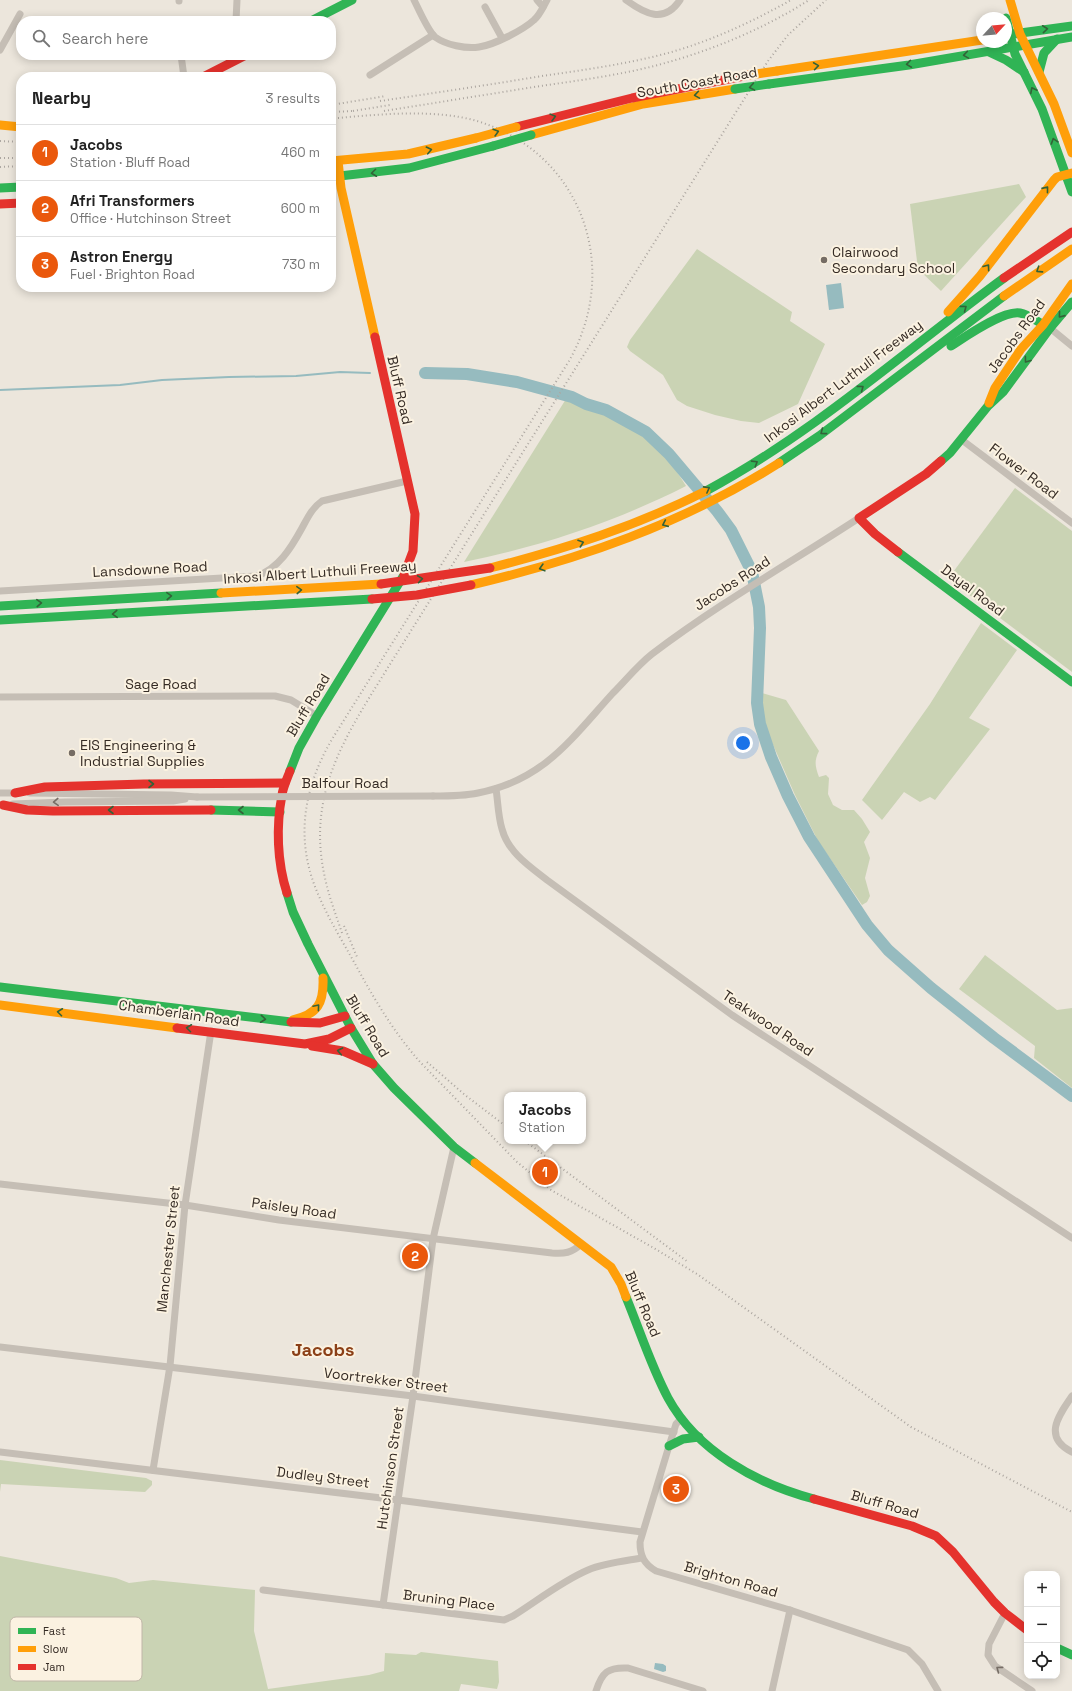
<!DOCTYPE html>
<meta charset="utf-8">
<style>
:root{--surface:#fff;--page:#f2f2f2;--text:#222;--muted:#767676;--line:#e0e0e0;--accent:#ea580c}
body{margin:0;font-family:"Space Grotesk",sans-serif;background:var(--page);color:var(--text)}
.controls{position:absolute;right:12px;bottom:12px;display:grid;overflow:hidden;border-radius:8px;box-shadow:0 2px 10px #0003}
.controls button{width:36px;height:36px;display:grid;place-items:center;padding:0;border:0;border-bottom:1px solid var(--line);background:var(--surface);color:var(--text);font:20px sans-serif}
.compass{position:absolute;left:976px;top:12px;width:36px;height:36px;border-radius:50%;background:var(--surface);box-shadow:0 2px 10px #0003;rotate:64deg}
.you{position:absolute;left:743px;top:743px;width:14px;height:14px;margin:-10px;border:3px solid #fff;border-radius:50%;background:#1a73e8;box-shadow:0 0 0 6px #1a73e833}
.badge{display:grid;place-items:center;width:26px;height:26px;border-radius:50%;background:var(--accent);color:#fff;font-size:13px;font-weight:700}
.pin{position:absolute;translate:-50% -50%;border:2px solid #fff;box-shadow:0 1px 4px #0006}
.popup{position:absolute;left:504px;top:1092px;width:82px;height:52px;box-sizing:border-box;display:grid;place-content:center;border-radius:8px;background:var(--surface);filter:drop-shadow(0 1px 3px #0005);font-size:13px;white-space:nowrap;color:var(--muted)}
.popup b{font-size:15px;color:var(--text)}
.popup::after{content:'';position:absolute;left:50%;top:100%;margin-left:-8px;border:8px solid transparent;border-top-color:var(--surface)}
.list{margin:0;padding:0;list-style:none}
h2{display:flex;justify-content:space-between;align-items:center;height:52px;margin:0;padding:0 16px;font-size:17px}
h2 small{font-size:13px;font-weight:400;color:var(--muted)}
.list li{display:grid;grid-template-columns:26px 1fr auto;gap:12px;align-items:center;box-sizing:border-box;height:56px;padding:0 16px;border-top:1px solid var(--line)}
.list b{display:block;font-size:15px;white-space:nowrap}
.list p{margin:0;font-size:13px;white-space:nowrap;color:var(--muted)}
.list em{font-size:13px;font-style:normal;color:var(--muted)}
.icon{flex:none;width:22px;height:22px;fill:none;stroke:currentColor;stroke-width:2;stroke-linecap:round;stroke-linejoin:round}
.map{position:relative;flex:none;width:1072px;height:1691px;overflow:hidden}
.search{position:absolute;background:var(--surface);box-shadow:0 2px 10px #0003;left:16px;top:16px;width:320px;height:44px;display:flex;align-items:center;gap:10px;box-sizing:border-box;padding:0 14px;border-radius:16px;color:var(--muted);font-size:15px}
.panel{position:absolute;background:var(--surface);box-shadow:0 2px 10px #0003;left:16px;top:72px;width:320px;height:220px;border-radius:16px}
.map>svg:first-child{display:block}
.green{fill:#cad3b4}
.water{fill:#96bbbf}
.lines{fill:none;stroke-linecap:round;stroke-linejoin:round}
.stream{stroke:#96bbbf;stroke-width:2}
.river{stroke:#96bbbf;stroke-width:12}
.street{stroke:#c5beb5;stroke-width:7}
.fast{stroke:#30b455;stroke-width:9}
.slow{stroke:#ff9f0a;stroke-width:9}
.jam{stroke:#e5322d;stroke-width:9}
.rail{stroke:#aca6a0;stroke-width:2;stroke-dasharray:1 3;stroke-linecap:butt}
.street-bridge{stroke:#c5beb5;stroke-width:7}
.fast-bridge{stroke:#30b455;stroke-width:9}
.slow-bridge{stroke:#ff9f0a;stroke-width:9}
.jam-bridge{stroke:#e5322d;stroke-width:9}
.oneway{stroke:#336238}
.oneway2{stroke:#766d65}
.poi-dot{fill:#756c64;stroke:#fbf2e1;stroke-width:1.5}
.labels{text-anchor:middle;stroke-width:4;stroke-linejoin:round;paint-order:stroke}
.street-label{font-size:14px;fill:#352b24;stroke:#fbf2e1}
.poi-label{font-size:14px;fill:#352b24;stroke:#fbf2e1;text-anchor:start}
.district-label{font-size:18px;font-weight:bold;fill:#8b3f16;stroke:#fbf2e1}
.key{fill:#fbf2e1;stroke:#c0b6a8;stroke-width:1}
.key-label{font-size:11px;fill:#352b24}
</style>
<div class="map">
<svg width="1072" height="1691" viewBox="0 0 1072 1691">
<rect width="100%" height="100%" fill="#ece6dc"/>
<g class="green">
<path d="M1019 184 1026 197 941 291 918 269 910 204Z"/>
<path d="M697 249 792 312 790 321 825 344 798 404 759 423 741 421 715 415 687 406 677 400 663 375 630 351 627 347 630 340Z"/>
<path d="M566 399C600 412 640 428 665 456 673 466 680 476 686 486 615 522 542 546 464 562Z"/>
<path d="M1015 488 1072 531V672L948 579Z"/>
<path d="M981 623 1017 650 969 718 990 729 935 800 930 797 920 802 904 792 882 820 862 800 930 704Z"/>
<path d="M762 693 786 700 819 751C814 761 815 766 819 777L826 775 829 778 828 794 833 805 842 810H854L862 819 870 832 864 842 870 858 865 878 870 896 867 902 862 905 818 841 795 795 767 731 763 712Z"/>
<path d="M985 955 1057 1010 1072 1008V1088L1034 1058 1035 1046 959 989Z"/>
<path d="M0 1460 146 1478 152 1481V1485L145 1492 1 1484 0 1492Z"/>
<path d="M0 1556 116 1578 129 1583 153 1580 255 1590 254 1631 268 1689 369 1675 384 1671 385 1653 416 1655 421 1652 498 1661 499 1682 497 1689 461 1684 459 1691H0Z"/>
</g>
<g class="water">
<path d="M841 283 844 308 829 310 826 285Z"/>
<path d="M655 1663 663 1664 666 1666V1671L663 1672 654 1669Z"/>
</g>
<g class="lines">
<path class="stream" d="M0 390 120 385 162 380 229 377 296 376 340 372 370 373"/>
<path class="river" d="M425 373 467 374 517 382 572 397 586 404 606 410 646 432 669 454 717 511 731 530 752 572 759 607 760 628 757 703 760 724 771 757 788 796 809 837 867 925 888 950 931 988 994 1038 1072 1096"/>
<g class="street">
<path d="M414 0C419 10 428 31 435 37 446 45 466 49 479 47 494 45 523 30 534 20 540 15 543 7 547 0"/>
<path d="M537 0 543 7"/>
<path d="M626 0C645 14 664 24 680 0"/>
<path d="M179 1V0"/>
<path d="M485 7 502 38"/>
<path d="M236 21 237 0"/>
<path d="M0 50 20 14"/>
<path d="M181 55 184 77"/>
<path d="M370 75 433 35"/>
<path d="M1050 328 1072 346"/>
<path d="M962 440 1072 523"/>
<path d="M0 591 257 576C279 568 291 548 302 528 308 517 312 508 322 501L407 481"/>
<path d="M0 697 275 696 291 700 317 716"/>
<path d="M496 789C498 802 498 816 502 829 508 852 529 866 547 880L732 1015 1072 1238"/>
<path d="M0 793H20"/>
<path d="M30 793 171 795 197 797"/>
<path d="M433 796C448 796 464 796 478 793 544 780 571 739 613 693 626 680 638 665 652 654 718 604 790 563 859 518"/>
<path d="M13 804 65 802 173 801 185 799"/>
<path d="M0 1184 185 1205 279 1220 552 1253C564 1254 572 1253 581 1244"/>
<path d="M0 1347 413 1396 674 1432"/>
<path d="M1072 1396C1059 1415 1042 1437 1072 1452"/>
<path d="M682 1418 676 1424 669 1446 640 1542C640 1556 644 1564 656 1571L790 1610 908 1650 922 1664 938 1691"/>
<path d="M0 1452 398 1500 642 1532"/>
<path d="M153 1470 170 1366 185 1205 211 1031"/>
<path d="M263 1590 504 1620 513 1616C537 1601 562 1581 588 1570 605 1563 625 1561 642 1558"/>
<path d="M383 1605 413 1396 433 1239 454 1147"/>
<path d="M1005 1613 989 1644 988 1655 995 1666 1032 1691"/>
<path d="M596 1691C602 1672 608 1667 628 1668L703 1691"/>
<path d="M772 1691 790 1610"/>
</g>
<g class="fast">
<path d="M1006 18 1015 54 1042 109 1072 192"/>
<path d="M311 21 352 0"/>
<path d="M1006 35 1072 26"/>
<path d="M989 52 1006 60 1024 72"/>
<path d="M1039 72 1044 53 1057 39"/>
<path d="M769 84 909 65 1072 37"/>
<path d="M331 177 409 168 493 146"/>
<path d="M0 188 21 187"/>
<path d="M951 346C965 337 1003 310 1020 313 1030 315 1040 324 1050 328"/>
<path d="M941 461 950 453 988 406 1003 392 1050 328 1072 302"/>
<path d="M779 463 819 436 1004 296"/>
<path d="M706 491C814 433 906 350 1004 278"/>
<path d="M898 552 1072 682"/>
<path d="M0 606 221 593"/>
<path d="M0 620 372 599"/>
<path d="M290 771 299 748 317 716 404 575"/>
<path d="M211 810 280 812"/>
<path d="M287 893 293 912 308 944 351 1028 373 1064 394 1088 454 1147 475 1163"/>
<path d="M0 987 291 1022"/>
<path d="M626 1297C640 1331 651 1366 668 1398 697 1451 757 1484 814 1499"/>
<path d="M669 1446 683 1439 699 1437"/>
<path d="M1057 1648 1072 1655"/>
</g>
<g class="slow">
<path d="M1010 0 1020 34 1054 104 1072 153"/>
<path d="M777 71 982 40"/>
<path d="M0 125 21 127"/>
<path d="M531 135 643 104 735 89"/>
<path d="M331 161 408 154 476 138"/>
<path d="M338 161 341 188 375 337"/>
<path d="M1004 296 1072 249"/>
<path d="M948 312 980 276 1054 180 1057 177 1072 173"/>
<path d="M989 403 995 388 1021 349 1043 325 1072 284"/>
<path d="M490 568C568 548 634 527 706 491"/>
<path d="M471 585C581 559 682 524 779 463"/>
<path d="M221 593 381 584"/>
<path d="M0 1005 177 1028"/>
<path d="M293 1020C318 1014 324 1003 323 978"/>
<path d="M475 1163 611 1267 621 1284 626 1297"/>
</g>
<g class="jam">
<path d="M203 77 246 55"/>
<path d="M516 127 632 98 749 75"/>
<path d="M0 204 21 203"/>
<path d="M1004 278 1072 232"/>
<path d="M375 337 415 514 413 551 404 575"/>
<path d="M898 552 875 534 859 518 926 474 941 461"/>
<path d="M15 793 45 787 144 784 285 783"/>
<path d="M3 805 27 810 53 811 211 810"/>
<path d="M287 893C277 862 276 826 282 795 283 787 287 779 290 771"/>
<path d="M291 1022 320 1023 345 1016"/>
<path d="M177 1028 305 1044 329 1039 351 1028"/>
<path d="M312 1046 343 1051 373 1064"/>
<path d="M814 1499 912 1526 936 1536 953 1552 994 1602 1005 1613 1027 1630"/>
</g>
<g class="rail">
<path d="M380 101C434 93 488 85 542 76 584 70 627 64 668 53 711 41 752 22 791 0"/>
<path d="M331 105 386 96"/>
<path d="M353 111 390 105"/>
<path d="M384 111C434 103 484 95 534 87 574 81 615 76 654 66 708 52 762 30 809 0"/>
<path d="M331 112 353 111"/>
<path d="M338 118C381 114 436 109 477 121 582 153 622 268 569 361L334 736C306 782 295 832 314 884 324 911 340 937 354 962 373 997 394 1033 421 1063L517 1162 551 1190 652 1247 697 1274 911 1427 1072 1512"/>
<path d="M0 141 21 142"/>
<path d="M0 158H21"/>
<path d="M0 167 21 166"/>
<path d="M344 926 357 957"/>
<path d="M342 933C336 915 329 897 325 878 306 794 345 737 387 669L768 61 788 35 826 0"/>
<path d="M427 1062 465 1095 507 1127"/>
<path d="M525 1141 688 1262"/>
</g>
<path class="street-bridge" d="M197 797 433 796"/>
<g class="fast-bridge">
<path d="M735 89 769 84"/>
<path d="M493 146 531 135"/>
</g>
<g class="slow-bridge">
<path d="M749 75 777 71"/>
<path d="M476 138 516 127"/>
</g>
<g class="jam-bridge">
<path d="M381 584 490 568"/>
<path d="M372 599 417 595 471 585"/>
</g>
</g>
<defs><path id="oneway-chevron" d="M-2-3.5L2.5 0L-2 3.5" fill="none" stroke-width="1.6" stroke-linecap="round" stroke-linejoin="round"/></defs>
<g class="oneway">
<use href="#oneway-chevron" transform="translate(1045 29) rotate(-6)"/>
<use href="#oneway-chevron" transform="translate(966 55) rotate(171)"/>
<use href="#oneway-chevron" transform="translate(909 64) rotate(172)"/>
<use href="#oneway-chevron" transform="translate(816 66) rotate(-8)"/>
<use href="#oneway-chevron" transform="translate(752 87) rotate(170)"/>
<use href="#oneway-chevron" transform="translate(1033 90) rotate(-117)"/>
<use href="#oneway-chevron" transform="translate(697 95) rotate(171)"/>
<use href="#oneway-chevron" transform="translate(553 117) rotate(-15)"/>
<use href="#oneway-chevron" transform="translate(496 132) rotate(-16)"/>
<use href="#oneway-chevron" transform="translate(1054 141) rotate(-108)"/>
<use href="#oneway-chevron" transform="translate(429 150) rotate(-12)"/>
<use href="#oneway-chevron" transform="translate(374 173) rotate(173)"/>
<use href="#oneway-chevron" transform="translate(1046 189) rotate(-51)"/>
<use href="#oneway-chevron" transform="translate(987 267) rotate(-54)"/>
<use href="#oneway-chevron" transform="translate(1039 270) rotate(147)"/>
<use href="#oneway-chevron" transform="translate(964 308) rotate(-37)"/>
<use href="#oneway-chevron" transform="translate(1061 315) rotate(129)"/>
<use href="#oneway-chevron" transform="translate(1027 360) rotate(126)"/>
<use href="#oneway-chevron" transform="translate(861 388) rotate(-37)"/>
<use href="#oneway-chevron" transform="translate(823 432) rotate(143)"/>
<use href="#oneway-chevron" transform="translate(755 463) rotate(-32)"/>
<use href="#oneway-chevron" transform="translate(707 489) rotate(-28)"/>
<use href="#oneway-chevron" transform="translate(665 524) rotate(156)"/>
<use href="#oneway-chevron" transform="translate(581 543) rotate(-19)"/>
<use href="#oneway-chevron" transform="translate(542 568) rotate(164)"/>
<use href="#oneway-chevron" transform="translate(420 579) rotate(-8)"/>
<use href="#oneway-chevron" transform="translate(299 590) rotate(-3)"/>
<use href="#oneway-chevron" transform="translate(169 596) rotate(-3)"/>
<use href="#oneway-chevron" transform="translate(39 603) rotate(-3)"/>
<use href="#oneway-chevron" transform="translate(115 614) rotate(177)"/>
<use href="#oneway-chevron" transform="translate(151 784)"/>
<use href="#oneway-chevron" transform="translate(111 810) rotate(180)"/>
<use href="#oneway-chevron" transform="translate(241 810) rotate(-180)"/>
<use href="#oneway-chevron" transform="translate(317 1007) rotate(-50)"/>
<use href="#oneway-chevron" transform="translate(60 1012) rotate(-173)"/>
<use href="#oneway-chevron" transform="translate(263 1019) rotate(6)"/>
<use href="#oneway-chevron" transform="translate(189 1028) rotate(-173)"/>
<use href="#oneway-chevron" transform="translate(340 1051) rotate(-169)"/>
</g>
<g class="oneway2">
<use href="#oneway-chevron" transform="translate(56 802) rotate(177)"/>
<use href="#oneway-chevron" transform="translate(999 1669) rotate(-143)"/>
</g>
<g class="poi-dot">
<circle cx="824" cy="260" r="4"/>
<circle cx="72" cy="753" r="4"/>
</g>
<g class="labels">
<g class="street-label">
<text transform="translate(697 82) rotate(-10)" y="5">South Coast Road</text>
<text transform="translate(1016 336) rotate(-54)" y="5">Jacobs Road</text>
<text transform="translate(843 381) rotate(-37)" y="5">Inkosi Albert Luthuli Freeway</text>
<text transform="translate(400 390) rotate(77)" y="5">Bluff Road</text>
<text transform="translate(1024 471) rotate(37)" y="5">Flower Road</text>
<text transform="translate(150 569) rotate(-3)" y="5">Lansdowne Road</text>
<text transform="translate(320 572) rotate(-4)" y="5">Inkosi Albert Luthuli Freeway</text>
<text transform="translate(732 583) rotate(-33)" y="5">Jacobs Road</text>
<text transform="translate(973 590) rotate(37)" y="5">Dayal Road</text>
<text x="161" y="689">Sage Road</text>
<text transform="translate(308 705) rotate(-59)" y="5">Bluff Road</text>
<text x="345" y="788">Balfour Road</text>
<text transform="translate(179 1013) rotate(8)" y="5">Chamberlain Road</text>
<text transform="translate(768 1023) rotate(34)" y="5">Teakwood Road</text>
<text transform="translate(368 1026) rotate(59)" y="5">Bluff Road</text>
<text transform="translate(294 1208) rotate(8)" y="5">Paisley Road</text>
<text transform="translate(168 1249) rotate(-84)" y="5">Manchester Street</text>
<text transform="translate(643 1304) rotate(67)" y="5">Bluff Road</text>
<text transform="translate(386 1380) rotate(7)" y="5">Voortrekker Street</text>
<text transform="translate(390 1468) rotate(-82)" y="5">Hutchinson Street</text>
<text transform="translate(323 1477) rotate(7)" y="5">Dudley Street</text>
<text transform="translate(885 1504) rotate(16)" y="5">Bluff Road</text>
<text transform="translate(731 1579) rotate(16)" y="5">Brighton Road</text>
<text transform="translate(449 1600) rotate(7)" y="5">Bruning Place</text>
</g>
<g class="poi-label">
<text x="832" y="257">Clairwood<tspan x="832" dy="16">Secondary School</tspan></text>
<text x="80" y="750">EIS Engineering &amp;<tspan x="80" dy="16">Industrial Supplies</tspan></text>
</g>
<g class="district-label">
<text x="323" y="1356">Jacobs</text>
</g>
</g>
<rect x="10" y="1617" width="132" height="64" rx="6" class="key"/>
<rect x="18" y="1628" width="18" height="6" fill="#30b455"/>
<rect x="18" y="1646" width="18" height="6" fill="#ff9f0a"/>
<rect x="18" y="1664" width="18" height="6" fill="#e5322d"/>
<g class="key-label">
<text x="43" y="1635">Fast</text>
<text x="43" y="1653">Slow</text>
<text x="43" y="1671">Jam</text>
</g>
</svg>
<div class="controls">
<button>+</button>
<button>−</button>
<button><svg class="icon" aria-label="locate" viewBox="0 0 24 24"><circle cx="12" cy="12" r="6"/><path d="M12 2v4M12 18v4M2 12h4M18 12h4"/></svg></button>
</div>
<svg class="compass" viewBox="-18 -18 36 36"><path d="M0-13l5 13h-10z" fill="#e53935"/><path d="M0 13l5-13h-10z" fill="#767676"/></svg>
<div class="you"></div>
<div class="pin badge" style="left:545px;top:1172px">1</div>
<div class="popup"><b>Jacobs</b>Station</div>
<div class="pin badge" style="left:415px;top:1256px">2</div>
<div class="pin badge" style="left:676px;top:1489px">3</div>
<div class="search"><svg class="icon" aria-label="search" viewBox="0 0 24 24"><circle cx="10" cy="10" r="6"/><path d="M15 15l6 6"/></svg>Search here</div>
<section class="panel">
<h2>Nearby<small>3 results</small></h2>
<ul class="list">
<li><span class="badge">1</span><div><b>Jacobs</b><p>Station · Bluff Road</p></div><em>460 m</em></li>
<li><span class="badge">2</span><div><b>Afri Transformers</b><p>Office · Hutchinson Street</p></div><em>600 m</em></li>
<li><span class="badge">3</span><div><b>Astron Energy</b><p>Fuel · Brighton Road</p></div><em>730 m</em></li>
</ul>
</section>
</div>
